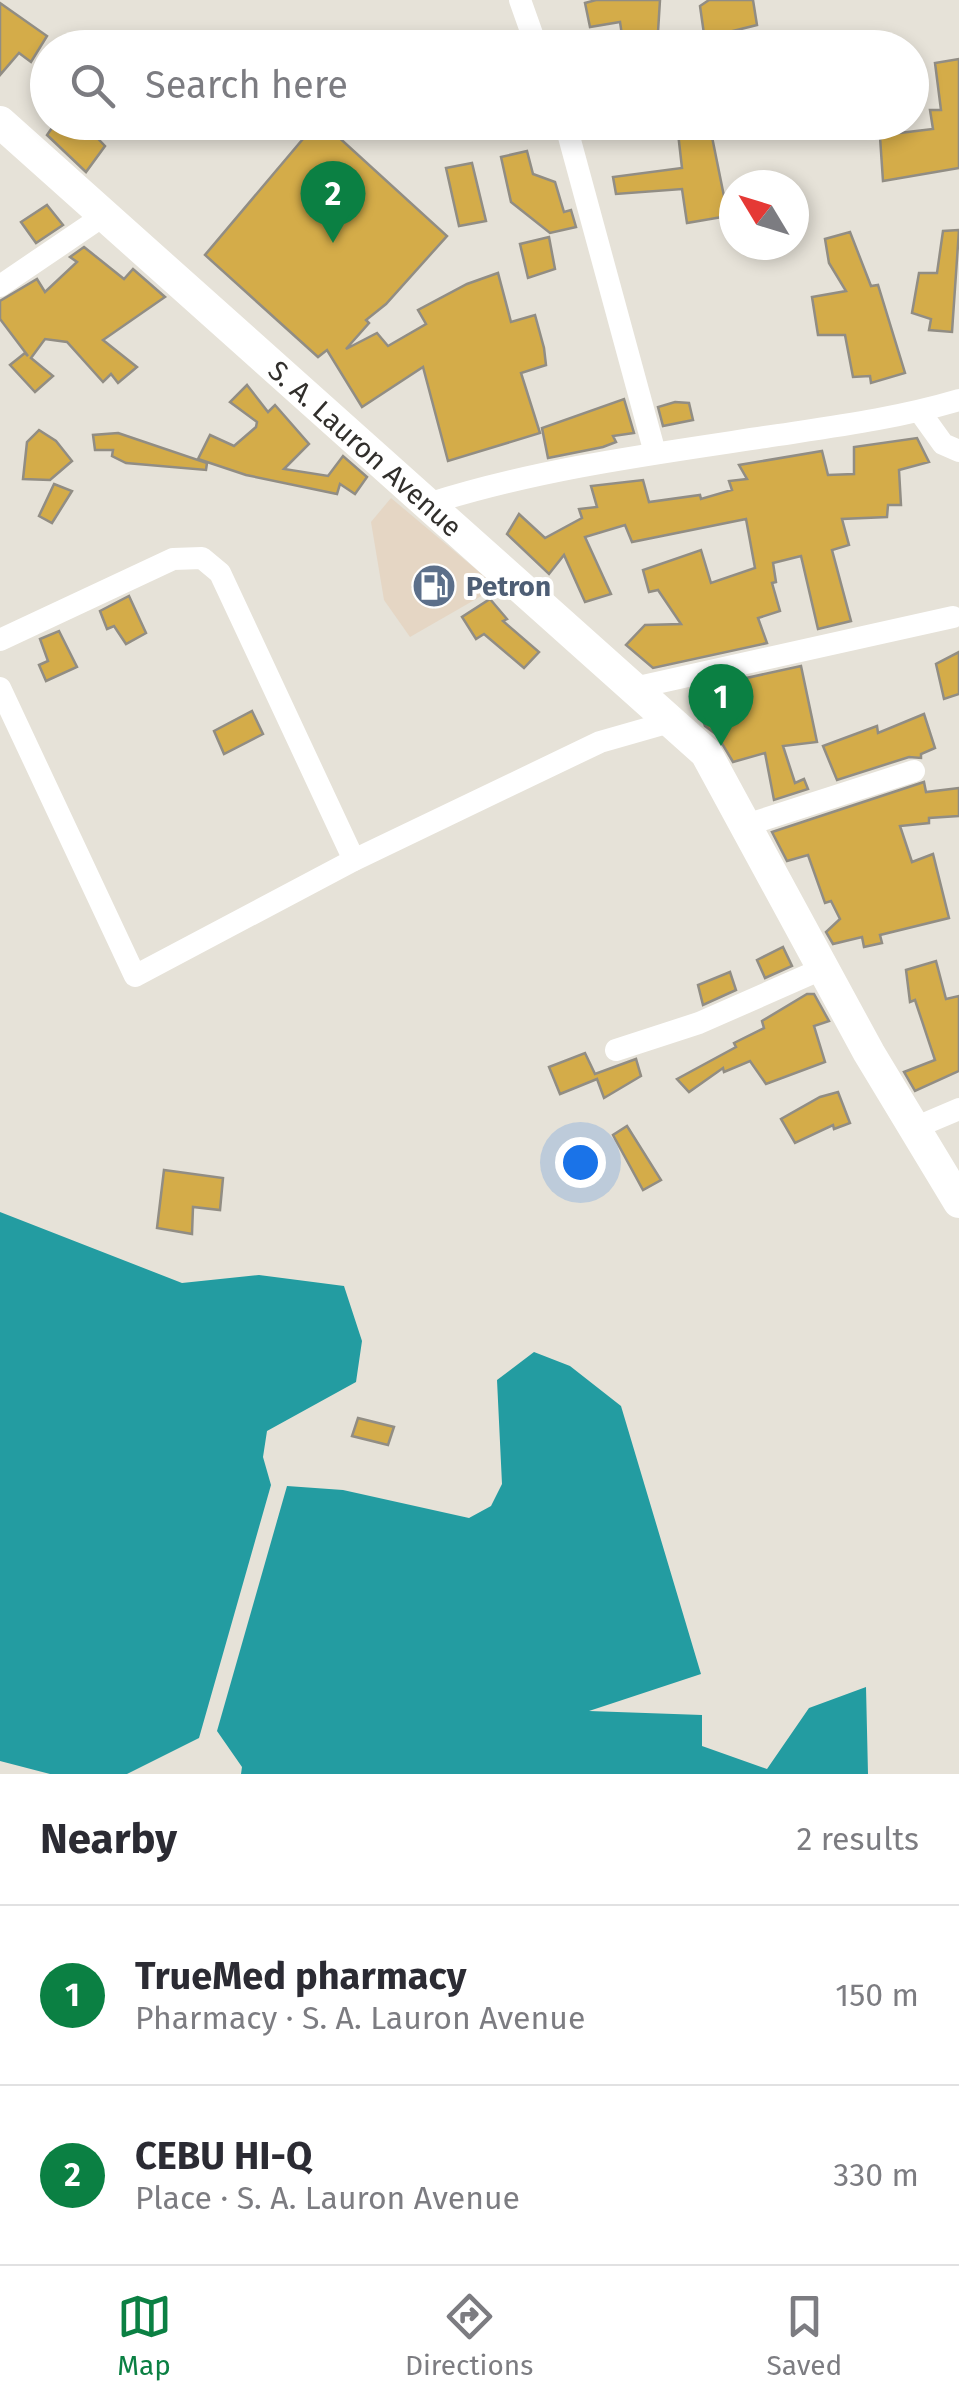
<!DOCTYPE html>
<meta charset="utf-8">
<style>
:root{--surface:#fff;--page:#f7f7f7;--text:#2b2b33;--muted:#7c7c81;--line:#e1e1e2;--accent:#0b8043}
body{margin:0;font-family:"Fira Sans",sans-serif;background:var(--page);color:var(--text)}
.compass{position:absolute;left:719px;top:170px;width:90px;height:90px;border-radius:50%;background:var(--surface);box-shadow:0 5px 15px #0003;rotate:308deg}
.you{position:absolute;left:580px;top:1162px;width:35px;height:35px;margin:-25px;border:8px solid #fff;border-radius:50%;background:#1a73e8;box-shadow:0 0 0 15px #1a73e833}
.badge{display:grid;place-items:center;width:65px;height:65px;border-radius:50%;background:var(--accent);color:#fff;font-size:32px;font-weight:700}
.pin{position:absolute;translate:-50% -82px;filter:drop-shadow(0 2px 5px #0008)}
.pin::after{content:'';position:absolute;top:52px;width:35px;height:30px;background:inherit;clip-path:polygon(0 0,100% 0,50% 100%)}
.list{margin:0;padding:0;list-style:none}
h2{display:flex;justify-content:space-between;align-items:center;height:130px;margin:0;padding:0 40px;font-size:42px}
h2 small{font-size:32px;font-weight:400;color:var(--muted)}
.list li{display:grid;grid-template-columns:65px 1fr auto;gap:30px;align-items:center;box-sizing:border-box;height:180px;padding:0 40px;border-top:2px solid var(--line)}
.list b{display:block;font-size:38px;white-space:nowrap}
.list p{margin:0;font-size:32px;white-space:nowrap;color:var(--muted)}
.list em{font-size:32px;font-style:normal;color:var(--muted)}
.icon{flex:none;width:55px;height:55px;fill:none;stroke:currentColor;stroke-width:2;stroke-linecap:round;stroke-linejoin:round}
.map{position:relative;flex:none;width:959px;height:1774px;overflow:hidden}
.search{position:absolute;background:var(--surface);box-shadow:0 5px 15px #0003;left:30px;right:30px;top:30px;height:110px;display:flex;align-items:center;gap:25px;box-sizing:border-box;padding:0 35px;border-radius:55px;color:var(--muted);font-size:38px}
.sheet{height:490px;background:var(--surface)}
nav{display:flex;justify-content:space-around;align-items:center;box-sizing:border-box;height:140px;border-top:2px solid var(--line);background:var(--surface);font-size:28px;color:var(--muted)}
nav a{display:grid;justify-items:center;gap:5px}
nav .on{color:var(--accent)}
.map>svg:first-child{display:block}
.commercial{fill:#e5d6c4}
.water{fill:#239ca1}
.building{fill:#d4ac49;stroke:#918d84;stroke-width:2.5}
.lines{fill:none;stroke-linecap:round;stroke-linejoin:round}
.minor{stroke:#fff;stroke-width:22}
.highway{stroke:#fff;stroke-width:32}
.labels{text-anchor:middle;stroke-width:8;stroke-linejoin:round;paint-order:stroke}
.street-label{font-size:28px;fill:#312f2c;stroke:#fff}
.service-label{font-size:28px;font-weight:bold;fill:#4e5e75;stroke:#fff;text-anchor:start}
</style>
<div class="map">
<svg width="959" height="1774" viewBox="0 0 959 1774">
<rect width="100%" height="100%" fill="#e6e2d8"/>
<path class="commercial" d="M391 498 497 587 410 637 384 600 371 522Z"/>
<g class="water">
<path d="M0 1212 182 1283 259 1275 344 1286 362 1341 356 1382 267 1431 263 1457 271 1485 199 1738 127 1774H50L0 1761Z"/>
<path d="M534 1352 570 1366 621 1406 701 1674 589 1711 702 1715V1746L767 1769 809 1708 866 1687 868 1774H241L242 1767 217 1731 287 1486 343 1490 469 1518 491 1506 502 1484 497 1380Z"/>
</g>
<g class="building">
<path d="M596 0H660L657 48H624L620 22 590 27 585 3Z"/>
<path d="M709 0H753L757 25 733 31 737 48H706L700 6Z"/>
<path d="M0 3 47 36 31 62 19 53 0 75Z"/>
<path d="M959 59V168L883 181 879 122H897L899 133 933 129 930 110H941L935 63Z"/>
<path d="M56 122H82L105 146 86 172 47 135Z"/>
<path d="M285 122H322L447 236 386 304 366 320 369 323 346 349 377 333 388 346 426 324 418 310 467 284 498 273 511 322 535 315 544 348 546 365 521 373 540 433 448 461 423 367 362 407 327 350 318 357 205 255 302 140Z"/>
<path d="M710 127 728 216 687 223 682 189 616 194 613 177 682 168 678 133Z"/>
<path d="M527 151 533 174 555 182 564 212 571 210 576 227 550 233 511 202 501 157Z"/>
<path d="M472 163 486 221 459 226 446 168Z"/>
<path d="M47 205 63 225 36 243 21 222Z"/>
<path d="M959 230 952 332 929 330 931 319 912 313 919 273H937L943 231Z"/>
<path d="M850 232 871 286 878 285 905 373 871 383 870 376 853 377 845 335H818L812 297 846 291 829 263 825 239Z"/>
<path d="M549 237 555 269 528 278 520 244Z"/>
<path d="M84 247 124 279 133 269 165 297 103 340 137 367 118 383 111 374 103 382 67 342 45 339 31 358 53 376 35 392 10 365 25 353 28 356 0 319V301L37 279 45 292 77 262 70 257Z"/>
<path d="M247 385 268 412 275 405 309 444 284 469 328 476 343 456 367 477 355 494 340 484 337 494 246 475 198 459 210 435 234 446 256 427 257 422 230 402Z"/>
<path d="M624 399 634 433 613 436 616 442 603 447 548 458 542 428Z"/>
<path d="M675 402 689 403 693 420 663 426 658 407Z"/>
<path d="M39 430 56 441 72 461 50 480 23 479 27 442Z"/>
<path d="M118 433 207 463 206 470 126 463 112 456 113 450H95L93 435Z"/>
<path d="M917 438 929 462 899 470 901 505H888L887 517 842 519 849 545 832 550 851 621 818 629 801 556 773 563 776 582 772 583 780 611 758 618 767 643 653 668 626 645 645 625 681 624 658 590 649 592 643 570 701 550 711 583 755 568 746 519 632 542 625 525 585 537 611 594 585 602 564 555 549 574 507 534 519 514 545 538 582 518 579 509 597 507 591 486 643 480 649 502 700 495 701 499 732 490 729 481 747 479 739 465 822 451 828 475 854 474V447Z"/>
<path d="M54 484 72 491 52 523 39 516Z"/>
<path d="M433 566 454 586 434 607 413 587Z"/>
<path d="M129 596 146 633 126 644 114 626 107 629 100 611Z"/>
<path d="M490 599 507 619 503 621 539 652 524 668 484 634 476 639 462 617Z"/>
<path d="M59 631 77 667 46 681 39 665 48 661 40 639Z"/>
<path d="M959 652V694L944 699 936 664Z"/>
<path d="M801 666 817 742 783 746 795 783 804 779 808 789 774 800 765 753 733 762 717 735 705 726 692 690Z"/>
<path d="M252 711 263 734 224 754 214 731Z"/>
<path d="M924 714 935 748 921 754V758L909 757 837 780 823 746 877 726 878 733Z"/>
<path d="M924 782 926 792 959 788V816L929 818V823L900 826 912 862 933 854 949 918 880 935 882 943 864 947 862 937 833 944 826 932 840 919 831 901 825 903 808 855 787 861 772 832Z"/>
<path d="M783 947 792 966 765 978 757 960Z"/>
<path d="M936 961 946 999 959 996V1071L915 1091 904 1072 935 1060 915 1000 910 1002 906 970Z"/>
<path d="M730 972 736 990 703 1005 698 985Z"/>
<path d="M807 994H814L829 1021 814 1026 825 1062 766 1084 750 1061 724 1072 723 1068 689 1092 677 1079 736 1047 734 1043 764 1028 762 1021Z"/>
<path d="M585 1053 595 1074 636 1059 641 1076 604 1098 597 1079 560 1094 549 1067Z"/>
<path d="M838 1092 850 1123 834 1129 833 1125 795 1143 781 1119 820 1097Z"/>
<path d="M627 1126 661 1180 643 1190 613 1135Z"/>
<path d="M164 1170 223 1178 220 1210 193 1207 192 1234 157 1228Z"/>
<path d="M358 1418 394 1427 388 1445 352 1436Z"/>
</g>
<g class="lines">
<g class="minor">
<path d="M520 0 537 48"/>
<path d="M565 122 655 453"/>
<path d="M0 286 106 214"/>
<path d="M920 412 943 444 959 451"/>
<path d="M428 504C537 469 652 454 765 437 830 427 895 419 959 400"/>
<path d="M0 640 173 559 202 558 220 573 354 860"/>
<path d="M0 688 135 976 354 860 600 742 670 722"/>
<path d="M634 688 953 617"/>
<path d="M746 825 914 771"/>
<path d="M616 1050 699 1023 824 968"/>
<path d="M912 1129 959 1109"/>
</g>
<path class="highway" id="s1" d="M0 122 706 753 869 1053 959 1202"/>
</g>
<defs>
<symbol id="fuel-disc" viewBox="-11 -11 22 22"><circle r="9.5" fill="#5c6f8a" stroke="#fff"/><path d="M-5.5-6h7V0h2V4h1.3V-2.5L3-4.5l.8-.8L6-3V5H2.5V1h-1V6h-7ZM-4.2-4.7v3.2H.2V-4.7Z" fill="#fff"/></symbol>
</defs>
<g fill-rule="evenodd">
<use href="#fuel-disc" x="409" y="561" width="50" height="50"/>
</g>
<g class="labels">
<g class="street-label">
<text dy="10" stroke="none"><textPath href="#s1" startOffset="490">S. A. Lauron Avenue</textPath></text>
</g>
<g class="service-label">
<text x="466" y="596">Petron</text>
</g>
</g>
</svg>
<svg class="compass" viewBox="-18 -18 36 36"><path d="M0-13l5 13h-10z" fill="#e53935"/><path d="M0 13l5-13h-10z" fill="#7c7c81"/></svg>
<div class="you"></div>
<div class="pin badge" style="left:721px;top:746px">1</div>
<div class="pin badge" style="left:333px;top:243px">2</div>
<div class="search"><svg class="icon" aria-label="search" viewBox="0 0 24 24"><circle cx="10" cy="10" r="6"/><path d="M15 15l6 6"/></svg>Search here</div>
</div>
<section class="sheet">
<h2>Nearby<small>2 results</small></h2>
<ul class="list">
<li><span class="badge">1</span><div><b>TrueMed pharmacy</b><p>Pharmacy · S. A. Lauron Avenue</p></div><em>150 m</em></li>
<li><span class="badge">2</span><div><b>CEBU HI-Q</b><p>Place · S. A. Lauron Avenue</p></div><em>330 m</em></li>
</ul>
</section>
<nav>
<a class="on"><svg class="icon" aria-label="map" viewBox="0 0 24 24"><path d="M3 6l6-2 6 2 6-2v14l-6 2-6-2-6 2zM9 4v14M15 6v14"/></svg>Map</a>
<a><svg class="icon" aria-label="directions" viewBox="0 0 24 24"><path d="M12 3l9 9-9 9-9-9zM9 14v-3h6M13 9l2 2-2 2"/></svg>Directions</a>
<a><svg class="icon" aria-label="saved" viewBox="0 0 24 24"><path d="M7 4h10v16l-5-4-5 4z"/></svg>Saved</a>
</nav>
